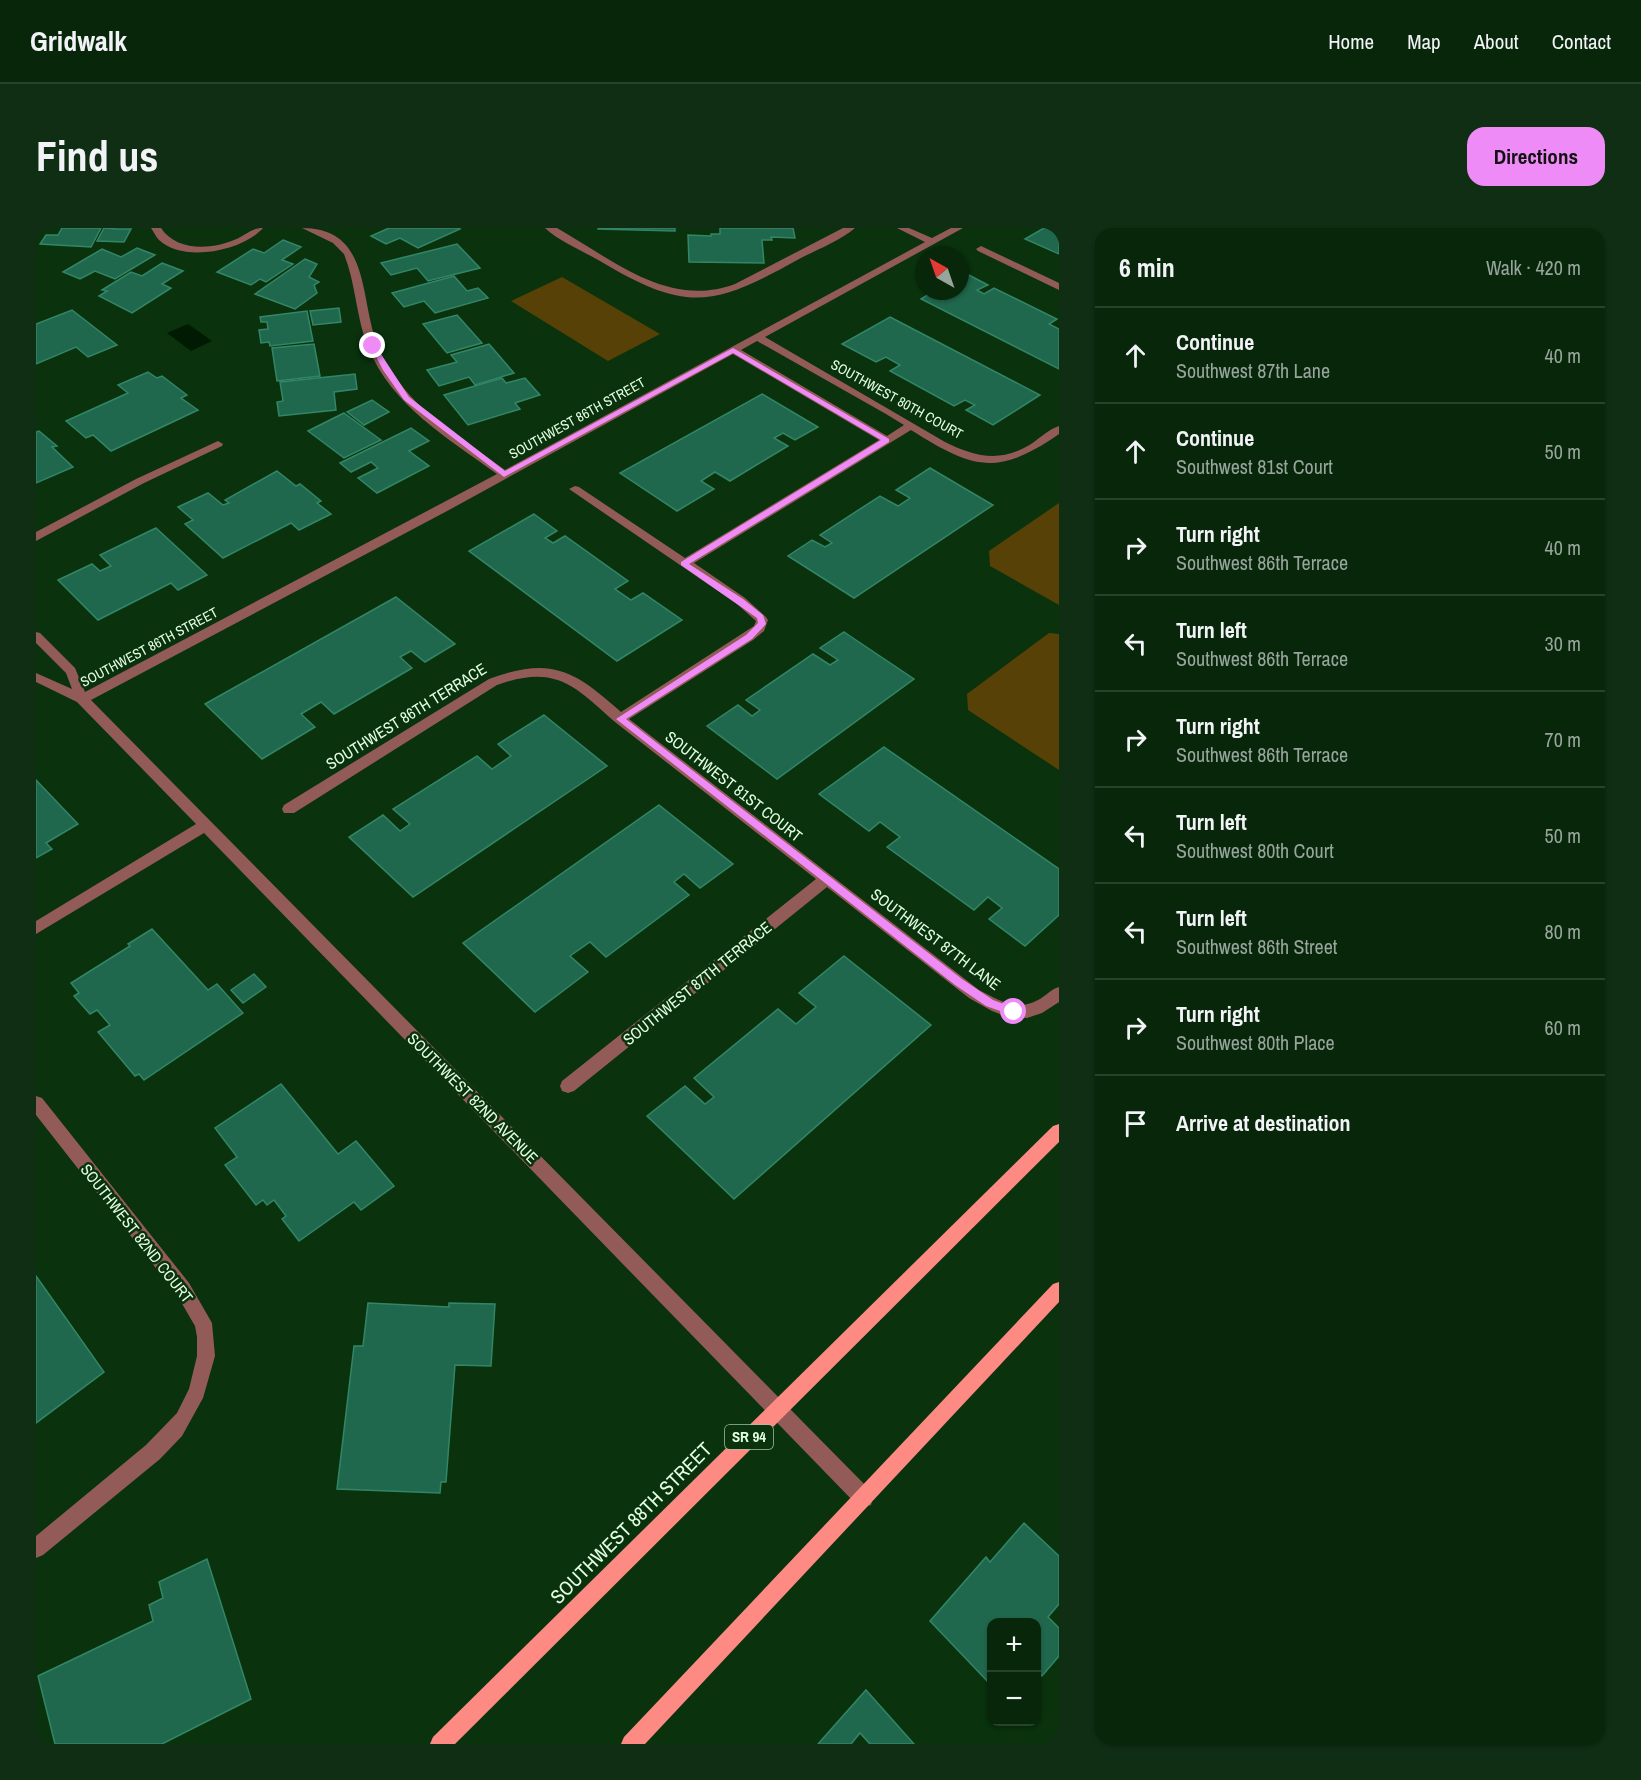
<!DOCTYPE html>
<meta charset="utf-8">
<style>
:root{--surface:#07260a;--page:#102e13;--text:#f1f3f6;--muted:#98a59c;--line:#28432b;--accent:#ef8bf6}
body{margin:0;font-family:"Archivo Narrow",sans-serif;background:var(--page);color:var(--text)}
.controls{position:absolute;right:18px;bottom:18px;display:grid;overflow:hidden;border-radius:12px;box-shadow:0 2px 4px #0004}
.controls button{width:54px;height:54px;display:grid;place-items:center;padding:0;border:0;border-bottom:2px solid var(--line);background:var(--surface);color:var(--text);font:30px sans-serif}
.compass{position:absolute;left:879px;top:18px;width:54px;height:54px;border-radius:50%;background:var(--surface);box-shadow:0 2px 4px #0004;rotate:320deg}
.stop{position:absolute;width:18px;height:18px;margin:-14px;border:4px solid #ef8bf6;border-radius:50%;background:#fff}
.stop.end{background:#ef8bf6;border-color:#fff;box-shadow:0 2px 6px #0008}
.list{margin:0;padding:0;list-style:none}
h2{display:flex;justify-content:space-between;align-items:center;height:78px;margin:0;padding:0 24px;font-size:26px}
h2 small{font-size:20px;font-weight:400;color:var(--muted)}
.list li{display:grid;grid-template-columns:39px 1fr auto;gap:18px;align-items:center;box-sizing:border-box;height:96px;padding:0 24px;border-top:2px solid var(--line)}
.list b{display:block;font-size:22px;white-space:nowrap}
.list p{margin:0;font-size:20px;white-space:nowrap;color:var(--muted)}
.list em{font-size:20px;font-style:normal;color:var(--muted)}
.icon{flex:none;width:33px;height:33px;fill:none;stroke:currentColor;stroke-width:2;stroke-linecap:round;stroke-linejoin:round}
.map{position:relative;flex:none;width:1023px;height:1516px;overflow:hidden;border-radius:18px}
header{display:flex;align-items:center;gap:36px;box-sizing:border-box;height:84px;padding:0 30px;background:var(--surface);border-bottom:2px solid var(--line)}
header strong{font-size:28px}
nav{display:flex;gap:33px;margin-inline-start:auto;font-size:21px}
.intro{display:flex;align-items:center;justify-content:space-between;box-sizing:border-box;height:144px;padding:0 36px}
h1{margin:0;font-size:42px}
.button{padding:15px 27px;border-radius:18px;background:var(--accent);color:#111;font-size:21px;font-weight:700}
main{display:flex;gap:36px;padding:0 36px}
aside{flex:1;background:var(--surface);border-radius:18px;box-shadow:0 2px 4px #0004}
.map>svg:first-child{display:block}
.green{fill:#574107}
.water{fill:#001b02}
.building{fill:#20684d;stroke:#328666;stroke-width:1.5}
.lines{fill:none;stroke-linecap:round;stroke-linejoin:round}
.minor{fill:#935b57;fill-rule:evenodd}
.major{fill:#fd8b84;fill-rule:evenodd}
.route{fill:#ef8bf6}
.labels{text-anchor:middle;stroke-width:5;stroke-linejoin:round;paint-order:stroke}
.far-street-label{font-size:14px;fill:#e2fee1;stroke:#09320d}
.shield{fill:#09320d;stroke:#a1c1a1;stroke-width:1.5}
.shield-label{font-size:15px;font-weight:bold;fill:#e2fee1}
.street-label{font-size:16px;fill:#e2fee1;stroke:#09320d}
.near-street-label{font-size:20px;fill:#e2fee1;stroke:#09320d}
</style>
<header>
<strong>Gridwalk</strong>
<nav><a>Home</a><a>Map</a><a>About</a><a>Contact</a></nav>
</header>
<div class="intro"><h1>Find us</h1><a class="button">Directions</a></div>
<main>
<div class="map">
<svg width="1023" height="1516" viewBox="0 0 1023 1516">
<rect width="100%" height="100%" fill="#09320d"/>
<g class="green">
<path d="M526 49 624 106 572 133 475 73Z"/>
<path d="M1023 275V377L954 338 953 323Z"/>
<path d="M1013 405 1023 406V542L932 482 931 466Z"/>
</g>
<path class="water" d="M152 96 176 113 155 123 131 105Z"/>
<g class="building">
<path d="M26 0H65L55 19 4 16 10 7H22Z"/>
<path d="M68 0 82 1H95L88 14 61 13Z"/>
<path d="M353 0H422L424 1 382 20 364 10 350 16 335 8Z"/>
<path d="M562 0H639V3L562 1Z"/>
<path d="M684 0H757L759 10 735 9 736 12H726L728 35 653 34 652 7 675 8V6H684Z"/>
<path d="M1008 0H1023V26L989 11Z"/>
<path d="M247 12 265 19 246 32 257 36 230 54 224 51 215 57 181 44 217 21 228 25Z"/>
<path d="M421 16 444 40 392 53 381 40 355 47 345 35Z"/>
<path d="M101 20 119 27 79 51 59 43 44 51 27 44 66 21 85 29Z"/>
<path d="M269 31 281 36 273 49 283 54 278 57 281 65 259 81 219 66Z"/>
<path d="M126 35 147 43 126 56 135 60 96 85 63 68 71 63 66 62 95 44 106 48Z"/>
<path d="M929 45 952 57 941 62 948 66 958 60 1021 91 1013 96 1023 101V141L885 71 898 63H924V48Z"/>
<path d="M418 48 431 63 442 60 452 70 399 85 388 73 368 79 356 65Z"/>
<path d="M303 80 305 94 277 97 274 83Z"/>
<path d="M36 82 81 117 52 129 40 119 0 136V96Z"/>
<path d="M271 83 277 113 234 118 233 114 225 115 223 102 232 101 231 94H225L224 89Z"/>
<path d="M421 87 446 115 411 125 387 96Z"/>
<path d="M854 89 1004 167 957 197 930 182 939 177 929 172 918 178 854 143 864 137 850 129 840 134 806 116Z"/>
<path d="M278 116 284 148 241 153 236 120Z"/>
<path d="M453 116 478 145 439 157 433 149 403 158 391 142 421 134 415 127Z"/>
<path d="M112 144 121 150 126 148 151 167 145 170 162 182 75 223 57 207 50 210 30 193 92 165 82 157Z"/>
<path d="M319 146 321 161 298 164 300 182 243 188 241 174 247 173 244 154Z"/>
<path d="M466 150 470 155 489 150 504 167 479 175 484 181 432 197 408 167Z"/>
<path d="M726 166 782 199 759 212 747 205 738 210 752 218 694 253 679 244 665 253 678 261 641 283 584 245Z"/>
<path d="M336 172 353 184 328 197 311 184Z"/>
<path d="M308 185 345 212 308 230 272 203Z"/>
<path d="M375 200 393 213 373 223 393 238 341 265 322 250 342 240 335 234 315 244 304 235Z"/>
<path d="M3 203 21 218 16 219 37 239 0 255V204Z"/>
<path d="M894 240 957 277 818 370 752 328 776 312 789 319 796 315 784 307 844 268 862 278 874 270 860 262Z"/>
<path d="M241 243 260 258 264 256 285 273 281 275 295 286 263 302 255 295 187 330 149 296 157 292 142 279 172 265 187 277 193 275 189 272Z"/>
<path d="M498 286 521 303 509 310 517 315 529 308 592 353 579 361 595 372 607 365 646 392 581 433 433 323Z"/>
<path d="M120 300 171 347 142 362 135 355 62 392 22 352 56 336 64 343 75 338 64 327Z"/>
<path d="M360 369 419 416 389 434 375 423 364 429 376 440 298 486 285 474 265 486 279 499 226 531 169 476Z"/>
<path d="M808 404 878 451 741 551 671 498 702 477 716 488 724 482 710 472 777 426 794 437 802 432 784 420Z"/>
<path d="M508 487 571 538 377 669 313 609 347 587 364 603 374 596 357 581 441 528 456 541 475 528 462 516Z"/>
<path d="M848 519 1023 641V687L989 718 953 691 966 680 952 669 938 682 851 619 864 609 844 594 833 603 783 566Z"/>
<path d="M0 552 42 596 10 615 16 621 0 630Z"/>
<path d="M623 577 697 636 664 660 648 646 638 654 653 667 570 729 554 714 534 728 552 744 499 784 427 715Z"/>
<path d="M116 701 172 762 181 756 207 785 108 852 103 846 99 848 62 804 74 797 61 782 54 786 38 768 43 765 35 755 94 718 92 716Z"/>
<path d="M808 728 895 797 698 971 611 888 649 858 669 876 678 869 658 850 742 781 760 796 780 779 763 765Z"/>
<path d="M218 746 230 759 207 775 195 762Z"/>
<path d="M245 856 302 926 320 913 358 958 325 982 318 974 263 1013 246 991 250 988 238 972 231 977 227 972 220 977 189 937 201 929 179 900Z"/>
<path d="M0 1048 68 1144 0 1195Z"/>
<path d="M332 1075 413 1079V1075L459 1076 455 1138 419 1137 410 1254H405L404 1265 301 1261 318 1118H327Z"/>
<path d="M988 1295 1023 1328V1376L1012 1389 1023 1400V1428L1006 1448 1000 1442V1394H956L954 1456 894 1393 950 1329 954 1334Z"/>
<path d="M171 1331 215 1471 126 1516H19L2 1448 117 1393 113 1377 127 1370 123 1354Z"/>
<path d="M830 1462 878 1516H834L824 1505 815 1516H782Z"/>
</g>
<g class="lines">
<g class="minor">
<path d="M115 0H125C140 23 174 22 198 12 209 8 214 0 227 0 207 23 147 35 123 12 120 9 118 4 115 0Z"/>
<path d="M266 0C332 0 324 64 339 110 344 126 353 141 363 154 390 191 433 215 469 242L889 14 861 0H873L896 10 915 0H927L729 109 909 214C939 229 965 235 995 216 1004 210 1013 201 1023 198V206C961 249 937 241 875 202L658 335 709 370 730 389 732 392 728 403 717 412 593 491 943 762C962 772 981 784 1002 772 1010 768 1015 761 1023 759V774L1006 785 991 790 972 789 956 783 933 770 791 659 538 863 532 865 526 863 524 858 526 853 780 651 579 494C538 457 519 436 461 457L258 585H248L246 581 248 577 453 451C515 428 538 442 585 484L718 398 720 393 701 376 533 261 539 258 543 259 649 330 843 212 697 126 413 282 55 472 835 1263 837 1270 835 1277 828 1279 821 1277 168 605 0 706V693L160 596 41 474 0 454V445L36 461 30 445 0 415V404L4 405 39 440 49 464 461 246C413 211 355 177 332 119 320 90 320 56 308 26L297 15ZM721 113 850 186 868 197 851 208 705 122Z"/>
<path d="M509 0H521C576 31 632 81 699 56L807 0H819C804 13 780 22 763 31 677 79 651 85 564 33 547 23 524 14 509 0Z"/>
<path d="M945 18 1023 55V62L942 23 940 21Z"/>
<path d="M182 213 187 216 186 218 108 255 0 313V304L100 251Z"/>
<path d="M0 868 6 870 153 1055 176 1095 179 1128 167 1170 146 1208 124 1231 7 1327 0 1330V1308L110 1217 141 1185 153 1161 161 1128V1109L159 1098 141 1067 0 887Z"/>
</g>
<g class="major">
<path d="M1023 896V914L419 1516H394L397 1509 1017 898Z"/>
<path d="M1023 1054V1074L609 1516H585L588 1509 1017 1056Z"/>
</g>
</g>
<path class="route" d="M334 117H339L373 169 469 243 697 120 853 211V214L653 336 707 371 727 387 730 396 716 411 590 491 926 751 957 772 981 781V787L978 788 950 778 919 757 580 491 710 407 722 395 721 390 645 337V334L845 212 697 125 468 249 368 172 347 142Z"/>
<g class="labels">
<g class="far-street-label">
<text transform="translate(861 171) rotate(29)" y="5">SOUTHWEST 80TH COURT</text>
<text transform="translate(541 190) rotate(-29)" y="5">SOUTHWEST 86TH STREET</text>
<text transform="translate(113 419) rotate(-28)" y="5">SOUTHWEST 86TH STREET</text>
</g>
<rect class="shield" x="689" y="1197" width="48" height="24" rx="4.5"/>
<g class="shield-label">
<text x="713" y="1214">SR 94</text>
</g>
<g class="street-label">
<text transform="translate(370 488) rotate(-32)" y="6">SOUTHWEST 86TH TERRACE</text>
<text transform="translate(698 558) rotate(38)" y="6">SOUTHWEST 81ST COURT</text>
<text transform="translate(900 711) rotate(37)" y="6">SOUTHWEST 87TH LANE</text>
<text transform="translate(661 755) rotate(-39)" y="6">SOUTHWEST 87TH TERRACE</text>
<text transform="translate(437 870) rotate(45)" y="6">SOUTHWEST 82ND AVENUE</text>
<text transform="translate(101 1005) rotate(52)" y="6">SOUTHWEST 82ND COURT</text>
</g>
<g class="near-street-label">
<text transform="translate(595 1295) rotate(-45)" y="7">SOUTHWEST 88TH STREET</text>
</g>
</g>
</svg>
<div class="controls">
<button>+</button>
<button>−</button>
</div>
<svg class="compass" viewBox="-18 -18 36 36"><path d="M0-13l5 13h-10z" fill="#e53935"/><path d="M0 13l5-13h-10z" fill="#98a59c"/></svg>
<div class="stop" style="left:978px;top:784px"></div>
<div class="stop end" style="left:337px;top:118px"></div>
</div>
<aside>
<h2>6 min<small>Walk · 420 m</small></h2>
<ul class="list">
<li><svg class="icon" aria-label="ahead" viewBox="0 0 24 24"><path d="M12 20V5M6 11l6-6 6 6"/></svg><div><b>Continue</b><p>Southwest 87th Lane</p></div><em>40 m</em></li>
<li><svg class="icon" aria-label="ahead" viewBox="0 0 24 24"><path d="M12 20V5M6 11l6-6 6 6"/></svg><div><b>Continue</b><p>Southwest 81st Court</p></div><em>50 m</em></li>
<li><svg class="icon" aria-label="right" viewBox="0 0 24 24"><path d="M7 20v-9h11M14 6l5 5-5 5"/></svg><div><b>Turn right</b><p>Southwest 86th Terrace</p></div><em>40 m</em></li>
<li><svg class="icon" aria-label="left" viewBox="0 0 24 24"><path d="M17 20v-9H6M10 6l-5 5 5 5"/></svg><div><b>Turn left</b><p>Southwest 86th Terrace</p></div><em>30 m</em></li>
<li><svg class="icon" aria-label="right" viewBox="0 0 24 24"><path d="M7 20v-9h11M14 6l5 5-5 5"/></svg><div><b>Turn right</b><p>Southwest 86th Terrace</p></div><em>70 m</em></li>
<li><svg class="icon" aria-label="left" viewBox="0 0 24 24"><path d="M17 20v-9H6M10 6l-5 5 5 5"/></svg><div><b>Turn left</b><p>Southwest 80th Court</p></div><em>50 m</em></li>
<li><svg class="icon" aria-label="left" viewBox="0 0 24 24"><path d="M17 20v-9H6M10 6l-5 5 5 5"/></svg><div><b>Turn left</b><p>Southwest 86th Street</p></div><em>80 m</em></li>
<li><svg class="icon" aria-label="right" viewBox="0 0 24 24"><path d="M7 20v-9h11M14 6l5 5-5 5"/></svg><div><b>Turn right</b><p>Southwest 80th Place</p></div><em>60 m</em></li>
<li><svg class="icon" aria-label="arrive" viewBox="0 0 24 24"><path d="M6 21V4h12l-3 4 3 4H6"/></svg><div><b>Arrive at destination</b></div></li>
</ul>
</aside>
</main>
